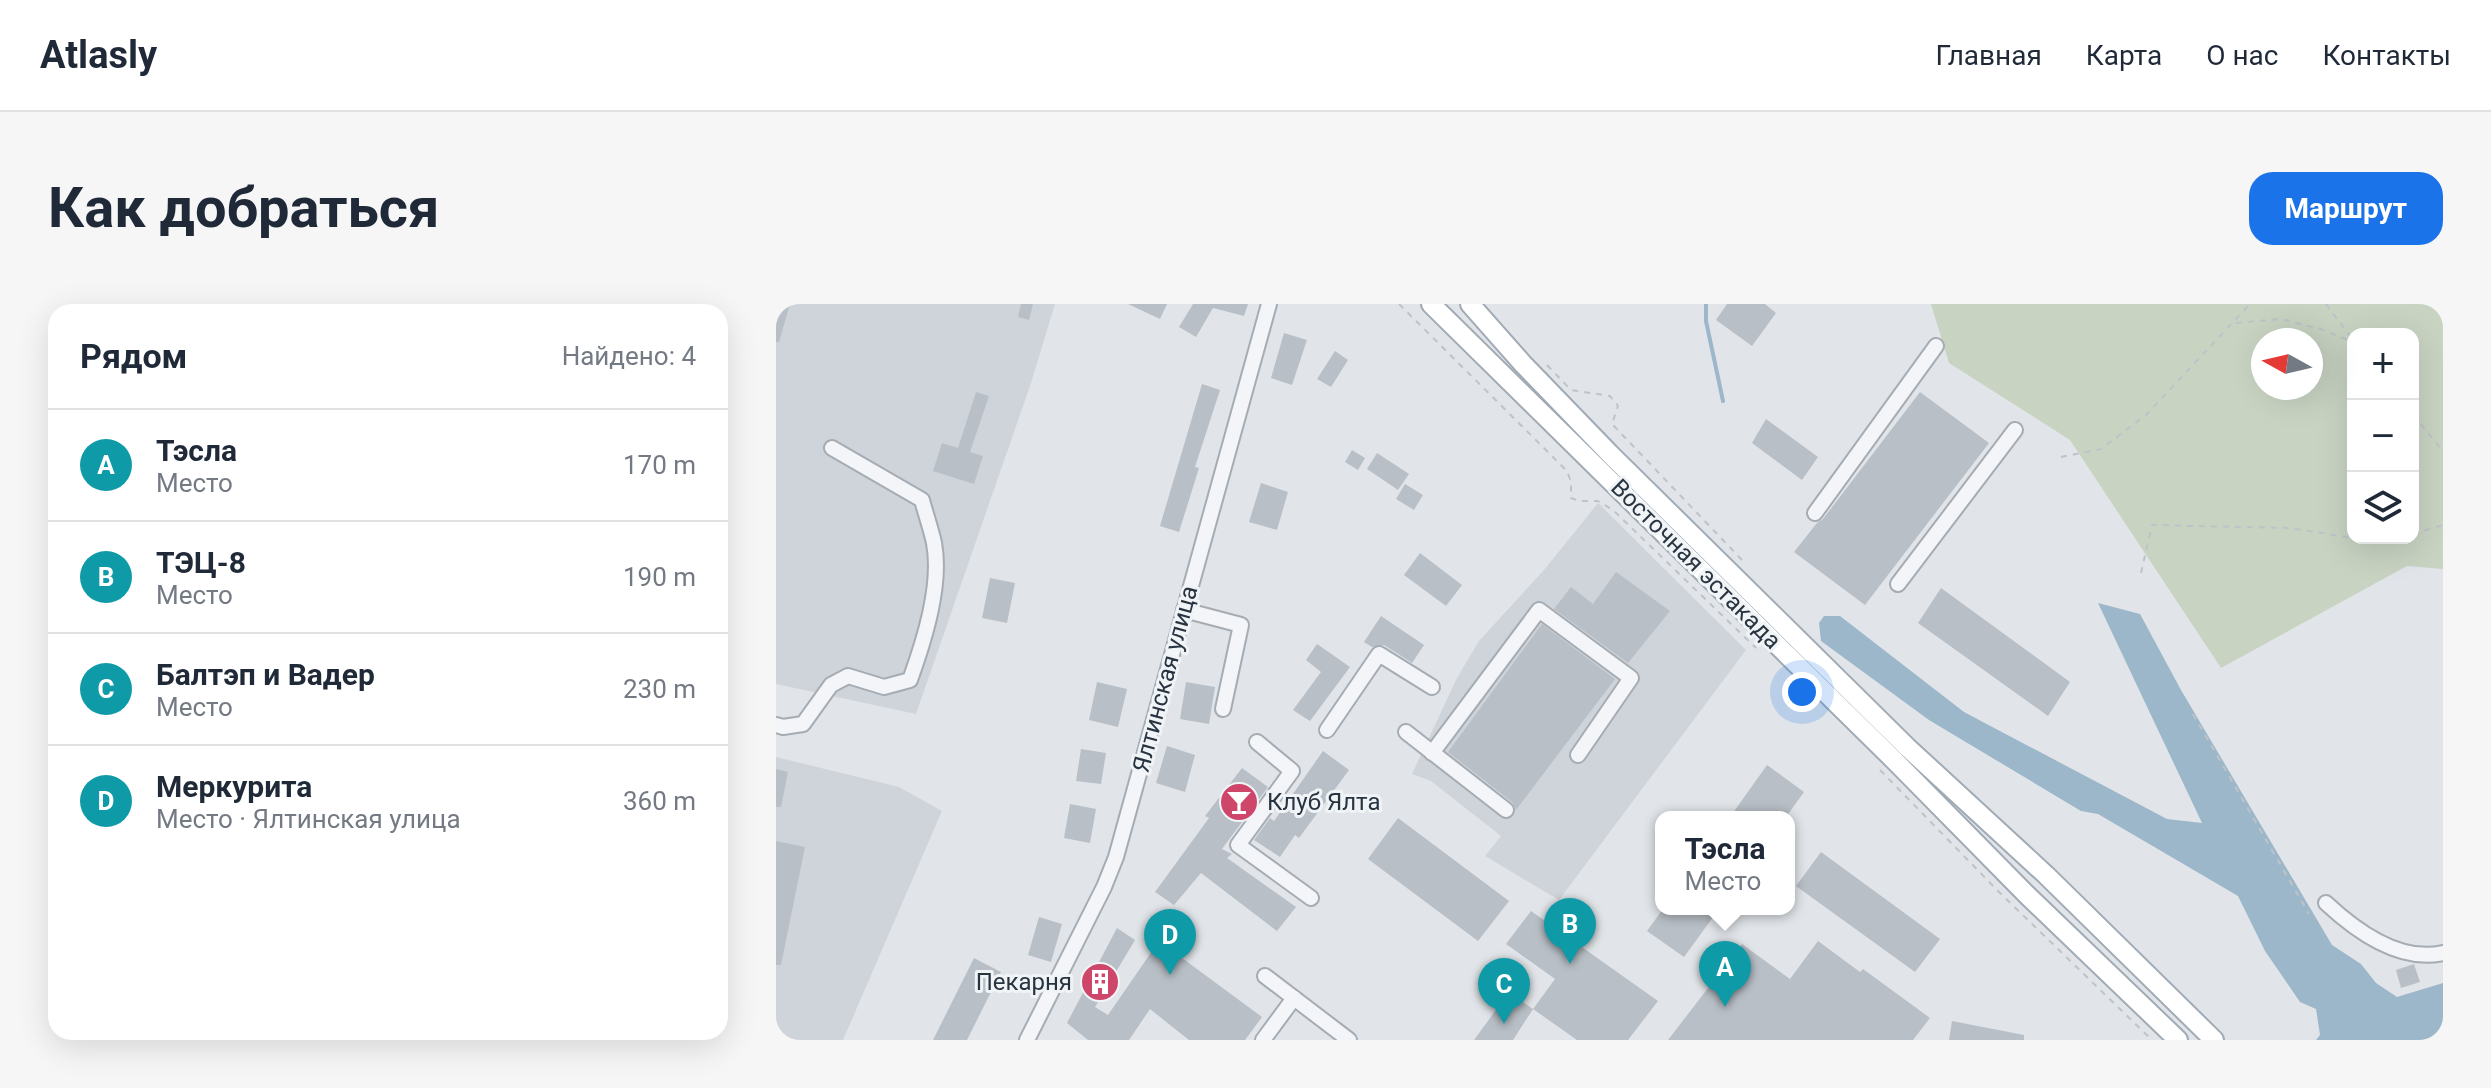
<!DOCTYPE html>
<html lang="ru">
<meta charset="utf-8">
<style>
:root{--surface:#fff;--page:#f6f6f7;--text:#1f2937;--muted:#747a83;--line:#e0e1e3;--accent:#1a73e8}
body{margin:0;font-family:Roboto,sans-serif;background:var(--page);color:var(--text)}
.controls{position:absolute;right:24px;top:24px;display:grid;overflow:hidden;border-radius:16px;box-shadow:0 8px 32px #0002}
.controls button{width:72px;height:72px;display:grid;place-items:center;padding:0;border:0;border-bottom:2px solid var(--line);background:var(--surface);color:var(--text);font:40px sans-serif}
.compass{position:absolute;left:1475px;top:24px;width:72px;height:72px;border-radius:50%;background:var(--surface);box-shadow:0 8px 32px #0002;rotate:278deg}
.you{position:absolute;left:1026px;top:388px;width:28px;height:28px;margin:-20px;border:6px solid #fff;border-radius:50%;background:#1a73e8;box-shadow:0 0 0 12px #1a73e833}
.badge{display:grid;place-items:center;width:52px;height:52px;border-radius:50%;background:var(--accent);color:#fff;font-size:26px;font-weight:700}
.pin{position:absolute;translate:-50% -66px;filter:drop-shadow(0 2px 4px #0008)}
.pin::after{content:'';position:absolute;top:42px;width:28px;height:24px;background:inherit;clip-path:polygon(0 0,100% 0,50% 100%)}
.popup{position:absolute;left:879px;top:507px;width:140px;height:104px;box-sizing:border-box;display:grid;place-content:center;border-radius:16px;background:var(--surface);filter:drop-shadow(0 2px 6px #0005);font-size:26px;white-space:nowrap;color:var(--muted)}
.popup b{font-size:30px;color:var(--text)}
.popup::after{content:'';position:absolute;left:50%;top:100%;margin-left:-16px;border:16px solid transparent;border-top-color:var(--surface)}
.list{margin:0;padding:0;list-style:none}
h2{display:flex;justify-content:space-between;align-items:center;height:104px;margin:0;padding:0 32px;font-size:34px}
h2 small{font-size:26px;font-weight:400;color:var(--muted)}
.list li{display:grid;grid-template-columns:52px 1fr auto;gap:24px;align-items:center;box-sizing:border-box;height:112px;padding:0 32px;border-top:2px solid var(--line)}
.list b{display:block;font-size:30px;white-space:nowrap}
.list p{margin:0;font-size:26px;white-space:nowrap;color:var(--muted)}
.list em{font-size:26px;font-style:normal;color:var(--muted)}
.icon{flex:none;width:44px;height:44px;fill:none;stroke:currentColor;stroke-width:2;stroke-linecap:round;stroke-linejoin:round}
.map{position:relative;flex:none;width:1667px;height:736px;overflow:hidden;border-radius:24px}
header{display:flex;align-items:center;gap:48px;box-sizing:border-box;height:112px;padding:0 40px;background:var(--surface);border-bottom:2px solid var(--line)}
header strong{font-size:38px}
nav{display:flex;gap:44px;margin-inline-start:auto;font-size:28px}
.intro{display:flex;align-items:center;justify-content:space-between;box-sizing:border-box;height:192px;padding:0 48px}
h1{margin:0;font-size:56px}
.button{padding:20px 36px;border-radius:24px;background:var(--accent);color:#fff;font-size:28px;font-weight:700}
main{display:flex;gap:48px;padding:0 48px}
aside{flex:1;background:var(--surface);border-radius:24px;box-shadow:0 8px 32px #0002}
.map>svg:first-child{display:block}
.built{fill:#cfd4db}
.green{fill:#c8d3c2;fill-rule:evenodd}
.water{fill:#9cb7c9}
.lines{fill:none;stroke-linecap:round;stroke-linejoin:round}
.stream{stroke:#9cb7c9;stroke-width:4}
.building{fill:#b8bfc6}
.minor-casing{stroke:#a6acb3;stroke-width:18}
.major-casing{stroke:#a0abb5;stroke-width:22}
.path{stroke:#bec3c8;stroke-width:2;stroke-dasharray:6 6;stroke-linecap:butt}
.minor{stroke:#f3f5f8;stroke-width:14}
.major{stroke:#fff;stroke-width:18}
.labels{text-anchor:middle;stroke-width:6;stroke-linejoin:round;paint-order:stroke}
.street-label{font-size:24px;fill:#293441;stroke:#f0f4f7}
.poi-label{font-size:24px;fill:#293441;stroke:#f0f4f7;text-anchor:start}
</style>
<header>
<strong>Atlasly</strong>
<nav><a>Главная</a><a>Карта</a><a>О нас</a><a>Контакты</a></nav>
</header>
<div class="intro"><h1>Как добраться</h1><a class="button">Маршрут</a></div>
<main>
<aside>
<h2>Рядом<small>Найдено: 4</small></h2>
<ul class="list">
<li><span class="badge" style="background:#0f9aa8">A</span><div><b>Тэсла</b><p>Место</p></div><em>170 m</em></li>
<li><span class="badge" style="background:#0f9aa8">B</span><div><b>ТЭЦ-8</b><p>Место</p></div><em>190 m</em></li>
<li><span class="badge" style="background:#0f9aa8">C</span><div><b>Балтэп и Вадер</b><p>Место</p></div><em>230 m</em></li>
<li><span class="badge" style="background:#0f9aa8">D</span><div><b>Меркурита</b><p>Место · Ялтинская улица</p></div><em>360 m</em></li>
</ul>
</aside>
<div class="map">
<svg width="1667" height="736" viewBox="0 0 1667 736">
<rect width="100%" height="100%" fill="#e1e5e9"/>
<g class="built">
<path d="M0 0H279L255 79 140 410 0 380Z"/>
<path d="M822 199 970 346 783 596 709 552 725 532 655 477 636 470 681 374 703 337 768 266Z"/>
<path d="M0 453 123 483 166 507 67 736H0Z"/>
</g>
<path class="green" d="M1155 0H1667V265L1631 262 1445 364 1294 136 1173 59ZM1577 30H1637V234H1577ZM1487 36H1535V84H1487Z"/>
<path class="water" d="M1322 299 1364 310 1405 386 1556 641 1585 660 1600 679 1621 693 1667 679V736H1540L1544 731 1540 705 1524 698 1489 647 1462 592 1322 510 1305 507 1153 416 1045 337 1043 319 1048 312H1064L1188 408 1391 515 1426 519Z"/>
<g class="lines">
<path class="stream" d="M930 0V17L947 97"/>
</g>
<g class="building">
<path d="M0 0H14L3 38H0Z"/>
<path d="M245 0H257L253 16 242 13Z"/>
<path d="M352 0H391L384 15Z"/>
<path d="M417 0H472L468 12 437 4 420 33 403 23Z"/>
<path d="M951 0H989L1000 9 976 42 940 16Z"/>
<path d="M508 29 531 36 516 81 495 74Z"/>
<path d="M559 47 572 56 555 83 541 75Z"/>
<path d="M426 80 444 86 419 163 423 164 403 228 384 222Z"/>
<path d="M200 88 213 92 194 148 207 152 198 180 157 167 166 139 182 144Z"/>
<path d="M1144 88 1213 139 1089 301 1018 248 1041 219 1047 215Z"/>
<path d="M990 115 1042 153 1026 176 976 139Z"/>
<path d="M576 146 589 154 582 166 569 158Z"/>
<path d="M601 149 633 170 622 186 591 165Z"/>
<path d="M485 179 512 188 501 226 473 218Z"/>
<path d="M629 180 647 191 638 206 620 195Z"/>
<path d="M644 249 686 281 670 302 628 271Z"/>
<path d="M840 268 894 307 852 359 778 305 795 283 817 300Z"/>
<path d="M214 274 239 279 231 319 206 314Z"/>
<path d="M1165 284 1294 378 1272 412 1142 319Z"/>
<path d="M605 312 648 341 636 359 608 341 596 343 588 338Z"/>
<path d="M766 320 839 375 740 506 736 498 672 448Z"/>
<path d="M541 340 574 363 534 417 517 406 545 368 530 356Z"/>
<path d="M321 378 351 385 342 423 313 416Z"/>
<path d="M410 378 439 383 433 420 404 415Z"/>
<path d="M391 442 419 451 409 488 380 479Z"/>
<path d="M305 445 330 449 325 480 300 477Z"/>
<path d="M547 447 573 466 523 534 519 531 504 553 478 536 494 514 498 517Z"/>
<path d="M991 461 1028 488 1010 513H954Z"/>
<path d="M466 464 492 483 446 545 456 550 451 554 520 603 501 627 425 569 398 601 379 588 433 514 429 512Z"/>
<path d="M0 465 12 468 5 503H0Z"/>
<path d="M294 500 320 505 314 539 288 534Z"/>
<path d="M622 514 733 597 702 637 592 555Z"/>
<path d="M0 537 29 543 5 661H0Z"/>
<path d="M1045 548 1164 635 1139 668 1020 582Z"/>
<path d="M887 605H943L908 653 871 627Z"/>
<path d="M755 607 882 697 852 736H801L757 705 779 675 730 640Z"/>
<path d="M263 613 286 620 275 658 252 651Z"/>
<path d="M341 624 359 636 319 703 332 711 383 637 486 713 469 736H413L374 705 353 736H312L291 719Z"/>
<path d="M1042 637 1084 668 1087 665 1154 714 1137 736H892L966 640 1014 675Z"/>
<path d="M198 654 225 668 191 736H157Z"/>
<path d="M1638 660 1644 678 1625 684 1620 666Z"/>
<path d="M733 688 757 705 737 736H698Z"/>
<path d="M1176 717 1248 731V736H1173Z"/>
</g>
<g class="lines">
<defs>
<g id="minor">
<path d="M1039 209 1160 42"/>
<path d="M1122 280 1239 126"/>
<path d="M408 306 465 321 447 405"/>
<path d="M0 421 7 423 27 420 55 381 72 372 108 383 134 376C148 337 166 281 158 239 155 225 150 211 146 196L56 144"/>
<path d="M551 426 603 350 656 383"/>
<path d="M630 428 730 506"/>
<path d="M481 438 516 467 462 541 535 594"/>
<path d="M656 449 763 306 855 374 802 451"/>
<path d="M1550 599C1580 627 1623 659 1667 649"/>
<path d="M489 672 573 736"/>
<path d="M251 736 328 583 340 553 493 0"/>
<path d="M487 736 518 694"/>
</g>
<g id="major">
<path d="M655 0 1119 457 1251 591 1402 736"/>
<path d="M694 0 747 60 834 150 1131 443 1270 571 1438 736"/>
</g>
</defs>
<use href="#minor" class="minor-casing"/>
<use href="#major" class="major-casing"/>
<g class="path">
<path d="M623 0 791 167 795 178V194L804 197H822L837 206 980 344"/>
<path d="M1550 0 1577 36"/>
<path d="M1460 19 1505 15 1544 25 1577 38"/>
<path d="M771 61 795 86 834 92 842 102 836 120 966 256"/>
<path d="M1637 111 1667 147"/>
<path d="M1285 153 1325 145 1370 111 1474 0"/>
<path d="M1637 230 1667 221"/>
<path d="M1579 234 1615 238 1626 234"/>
<path d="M1365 269 1376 221 1513 224 1577 234"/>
<path d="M1417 410 1533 610"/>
<path d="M1104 466 1224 589 1376 736"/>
</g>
<use href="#minor" class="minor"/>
<use href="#major" class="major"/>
</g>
<defs>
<symbol id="bar-disc" viewBox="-11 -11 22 22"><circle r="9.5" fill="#ce4669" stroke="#f0f4f7"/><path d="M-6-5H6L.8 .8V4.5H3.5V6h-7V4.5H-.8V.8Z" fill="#fff"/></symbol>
<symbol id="building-disc" viewBox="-11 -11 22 22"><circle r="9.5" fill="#ce4669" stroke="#f0f4f7"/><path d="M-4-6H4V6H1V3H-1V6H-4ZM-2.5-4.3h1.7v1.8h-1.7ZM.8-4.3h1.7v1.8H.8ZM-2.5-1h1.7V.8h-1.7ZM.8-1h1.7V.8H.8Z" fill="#fff"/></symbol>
</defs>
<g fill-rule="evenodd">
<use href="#bar-disc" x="441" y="476" width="44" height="44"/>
<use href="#building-disc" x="302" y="656" width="44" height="44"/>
</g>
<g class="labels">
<g class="street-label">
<text transform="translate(920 260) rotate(45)" y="8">Восточная эстакада</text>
<text transform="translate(389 375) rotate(-75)" y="8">Ялтинская улица</text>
</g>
<g class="poi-label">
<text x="491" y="506">Клуб Ялта</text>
<text x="296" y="686" text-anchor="end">Пекарня</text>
</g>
</g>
</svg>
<div class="controls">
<button>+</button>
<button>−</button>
<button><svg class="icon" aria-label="layers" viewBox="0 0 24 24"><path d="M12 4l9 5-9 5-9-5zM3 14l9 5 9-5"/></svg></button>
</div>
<svg class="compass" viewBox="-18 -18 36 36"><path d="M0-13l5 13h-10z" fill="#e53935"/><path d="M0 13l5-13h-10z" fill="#747a83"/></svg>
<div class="you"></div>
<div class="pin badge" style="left:949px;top:703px;background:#0f9aa8">A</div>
<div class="popup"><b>Тэсла</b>Место</div>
<div class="pin badge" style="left:794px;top:660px;background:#0f9aa8">B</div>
<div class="pin badge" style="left:728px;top:720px;background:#0f9aa8">C</div>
<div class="pin badge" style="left:394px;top:671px;background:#0f9aa8">D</div>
</div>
</main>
